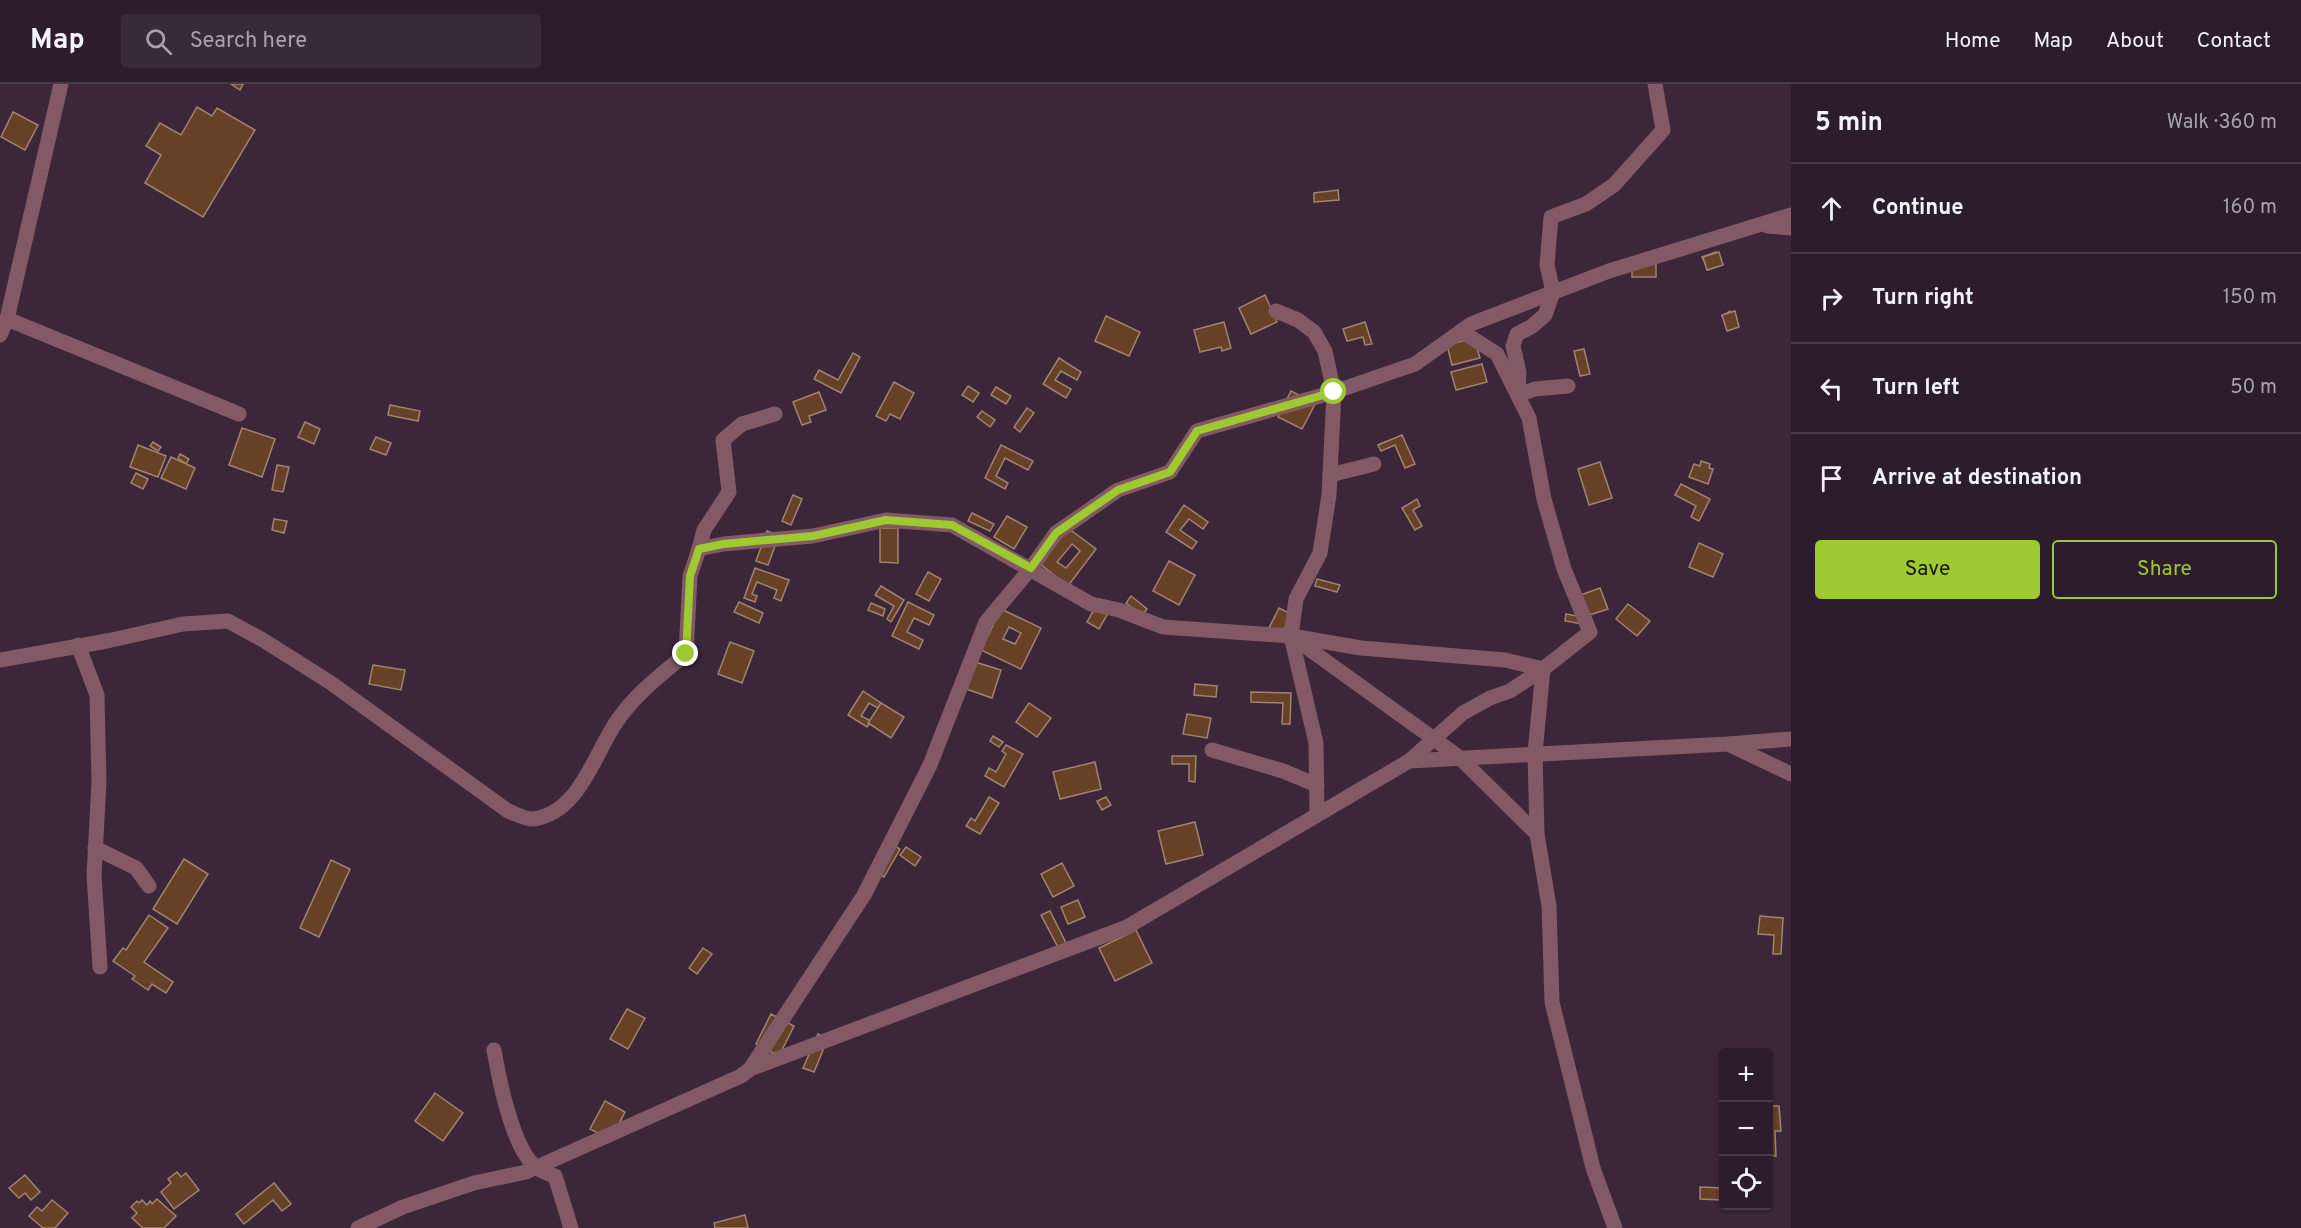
<!DOCTYPE html>
<meta charset="utf-8">
<style>
:root{--surface:#2d1d2c;--page:#392a38;--text:#f1f3f6;--muted:#a7a2a9;--line:#483b48;--accent:#9dca30}
body{margin:0;font-family:Overpass,sans-serif;background:var(--page);color:var(--text)}
.controls{position:absolute;right:18px;bottom:18px;display:grid;overflow:hidden;border-radius:6px;box-shadow:0 2px 4px #0004}
.controls button{width:54px;height:54px;display:grid;place-items:center;padding:0;border:0;border-bottom:2px solid var(--line);background:var(--surface);color:var(--text);font:30px sans-serif}
.stop{position:absolute;width:18px;height:18px;margin:-14px;border:4px solid #9dca30;border-radius:50%;background:#fff}
.stop.end{background:#9dca30;border-color:#fff;box-shadow:0 2px 6px #0008}
.list{margin:0;padding:0;list-style:none}
h2{display:flex;justify-content:space-between;align-items:center;height:78px;margin:0;padding:0 24px;font-size:26px}
h2 small{font-size:20px;font-weight:400;color:var(--muted)}
.list li{display:grid;grid-template-columns:39px 1fr auto;gap:18px;align-items:center;box-sizing:border-box;height:90px;padding:0 24px;border-top:2px solid var(--line)}
.list b{display:block;font-size:22px;white-space:nowrap}
.list em{font-size:20px;font-style:normal;color:var(--muted)}
.actions{display:flex;gap:12px;padding:18px 24px}
.actions a{flex:1;padding:14px 0;border:2px solid var(--accent);border-radius:6px;text-align:center;font-size:21px;color:var(--accent)}
.actions .main{background:var(--accent);color:#111}
.icon{flex:none;width:33px;height:33px;fill:none;stroke:currentColor;stroke-width:2;stroke-linecap:round;stroke-linejoin:round}
.map{position:relative;flex:none;width:1791px;height:1144px;overflow:hidden}
header{display:flex;align-items:center;gap:36px;box-sizing:border-box;height:84px;padding:0 30px;background:var(--surface);border-bottom:2px solid var(--line)}
header strong{font-size:28px}
nav{display:flex;gap:33px;margin-inline-start:auto;font-size:21px}
.search{width:420px;height:54px;background:var(--page);display:flex;align-items:center;gap:15px;box-sizing:border-box;padding:0 21px;border-radius:6px;color:var(--muted);font-size:22px}
main{display:flex}
aside{flex:1;background:var(--surface)}
.map>svg:first-child{display:block}
.building{fill:#664126;stroke:#a08370;stroke-width:1.5;fill-rule:evenodd}
.lines{fill:none;stroke-linecap:round;stroke-linejoin:round}
.minor{stroke:#825964;stroke-width:15}
.route{stroke:#9dca30;stroke-width:8}
</style>
<header>
<strong>Map</strong>
<div class="search"><svg class="icon" aria-label="search" viewBox="0 0 24 24"><circle cx="10" cy="10" r="6"/><path d="M15 15l6 6"/></svg>Search here</div>
<nav><a>Home</a><a>Map</a><a>About</a><a>Contact</a></nav>
</header>
<main>
<div class="map">
<svg width="1791" height="1144" viewBox="0 0 1791 1144">
<rect width="100%" height="100%" fill="#3c273a"/>
<g class="building">
<path d="M231 0H243L240 6Z"/>
<path d="M197 23 212 32 217 24 255 46 203 133 145 99 161 71 146 62 160 39 181 51Z"/>
<path d="M13 28 38 41 25 66 1 53Z"/>
<path d="M1338 106 1339 116 1314 118V109Z"/>
<path d="M1716 168 1721 181 1708 186 1702 173Z"/>
<path d="M1719 168 1723 181 1707 186 1703 173Z"/>
<rect x="1632" y="180" width="24" height="13"/>
<path d="M1265 211 1277 238 1251 250 1239 224Z"/>
<path d="M1730 227 1738 242 1730 246 1722 232Z"/>
<path d="M1735 227 1739 243 1727 247 1722 231Z"/>
<path d="M1106 232 1140 248 1129 272 1095 257Z"/>
<path d="M1224 238 1231 264 1222 267 1221 263 1200 268 1194 246Z"/>
<path d="M1365 238 1372 260 1365 261 1363 253 1347 257 1343 245Z"/>
<path d="M1474 254 1480 274 1452 281 1447 261Z"/>
<path d="M1584 265 1590 290 1580 292 1574 267Z"/>
<path d="M853 269 860 273 841 309 814 295 819 286 838 296Z"/>
<path d="M1059 274 1081 288 1077 296 1061 287 1055 296 1071 305 1066 314 1043 300Z"/>
<path d="M1482 280 1487 298 1456 306 1451 288Z"/>
<path d="M894 298 914 309 900 335 890 330 886 337 876 332Z"/>
<path d="M968 302 979 309 973 318 962 311Z"/>
<path d="M996 303 1011 312 1006 320 991 311Z"/>
<path d="M1291 307 1315 320 1302 345 1278 333Z"/>
<path d="M819 308 826 326 809 332 811 338 802 341 793 318Z"/>
<path d="M390 321 420 327 418 337 388 331Z"/>
<path d="M1027 324 1034 329 1020 348 1014 343Z"/>
<path d="M982 327 995 336 990 343 977 333Z"/>
<path d="M305 338 320 345 314 360 298 353Z"/>
<path d="M242 344 275 355 262 393 229 381Z"/>
<path d="M1402 351 1415 380 1405 384 1395 361 1381 367 1378 361Z"/>
<path d="M376 353 391 359 386 371 370 365Z"/>
<path d="M153 358 161 363 158 367 150 362Z"/>
<path d="M138 361 166 372 158 393 130 383Z"/>
<path d="M1001 361 1033 377 1028 386 1005 374 996 392 1008 399 1005 405 985 394Z"/>
<path d="M180 370 189 375 186 380 178 374Z"/>
<path d="M171 373 195 384 186 405 161 394Z"/>
<path d="M1701 377 1710 380 1709 384 1713 385 1708 400 1689 393 1694 380 1700 382Z"/>
<path d="M1600 378 1612 414 1589 421 1578 385Z"/>
<path d="M277 381 289 383 283 408 272 406Z"/>
<path d="M136 389 148 395 143 405 131 399Z"/>
<path d="M1681 400 1710 415 1699 437 1691 433 1696 422 1675 411Z"/>
<path d="M793 411 802 415 791 441 782 437Z"/>
<path d="M1417 415 1420 422 1413 426 1422 442 1415 446 1402 424Z"/>
<path d="M1184 421 1208 438 1203 445 1189 435 1180 446 1197 458 1192 465 1166 448Z"/>
<path d="M972 429 994 440 990 447 968 437Z"/>
<path d="M1007 432 1027 443 1014 465 994 453Z"/>
<path d="M274 435 287 437 284 449 272 446Z"/>
<path d="M880 444H898V479L880 478Z"/>
<path d="M1068 444 1096 465 1068 502 1040 480ZM1072 460 1080 467 1066 484 1057 478Z"/>
<path d="M767 447 779 451 768 481 756 477Z"/>
<path d="M1699 459 1723 470 1713 493 1689 483Z"/>
<path d="M1169 477 1195 491 1179 521 1153 507Z"/>
<path d="M755 484 789 496 781 517 774 514 777 506 757 498 752 510 757 512 755 518 744 514Z"/>
<path d="M928 488 941 495 929 517 916 510Z"/>
<path d="M1317 495 1340 501 1337 508 1315 502Z"/>
<path d="M881 502 904 516 891 538 887 535 894 522 875 511Z"/>
<path d="M1600 504 1608 525 1583 533 1575 513Z"/>
<path d="M1131 512 1147 525 1142 532 1126 519Z"/>
<path d="M1100 515 1112 522 1099 545 1087 538Z"/>
<path d="M739 518 763 529 759 539 734 528Z"/>
<path d="M908 518 934 531 929 541 914 534 907 548 923 556 919 565 892 552Z"/>
<path d="M871 519 885 525 883 532 868 526Z"/>
<path d="M1628 520 1650 537 1637 552 1616 535Z"/>
<path d="M1279 524 1291 530 1280 554 1267 548Z"/>
<path d="M1001 525 1041 544 1021 585 981 566ZM1009 543 1021 549 1015 560 1003 555Z"/>
<path d="M1566 530 1583 533 1582 540 1565 537Z"/>
<path d="M730 558 754 567 742 599 718 590Z"/>
<path d="M975 578 1001 586 992 614 966 605Z"/>
<path d="M373 581 405 586 401 606 369 600Z"/>
<path d="M1195 600 1217 602 1216 613 1194 611Z"/>
<path d="M863 607 881 619 878 624 869 619 861 632 871 637 867 643 848 631Z"/>
<path d="M1251 608 1291 609 1290 640H1282L1283 619 1251 618Z"/>
<path d="M881 619 904 633 891 654 868 639Z"/>
<path d="M1029 619 1051 634 1037 653 1016 638Z"/>
<path d="M1187 630 1211 634 1207 654 1183 650Z"/>
<path d="M993 652 1003 658 999 663 990 657Z"/>
<path d="M1006 661 1023 670 1004 703 985 692 989 684 996 688 1006 670 1002 667Z"/>
<path d="M1172 672H1196L1195 698 1189 697V680H1172Z"/>
<path d="M1095 678 1101 705 1060 715 1053 688Z"/>
<path d="M989 713 999 719 980 750 966 742 971 734 975 737Z"/>
<path d="M1106 713 1111 721 1102 726 1097 717Z"/>
<path d="M1195 738 1203 771 1166 780 1158 747Z"/>
<path d="M889 759 900 765 884 793 873 787Z"/>
<path d="M906 763 921 773 915 782 900 771Z"/>
<path d="M184 775 208 790 177 840 153 825Z"/>
<path d="M331 776 350 785 319 853 300 844Z"/>
<path d="M1062 779 1074 802 1053 813 1041 790Z"/>
<path d="M1078 816 1085 833 1068 840 1061 823Z"/>
<path d="M1050 827 1067 861 1059 865 1041 831Z"/>
<path d="M149 831 168 844 144 878 173 898 166 909 152 900 148 906 132 895 135 892 113 877 123 864 126 866Z"/>
<path d="M1760 832 1783 834 1781 870H1773L1774 851 1758 850Z"/>
<path d="M1136 846 1152 879 1115 897 1099 864Z"/>
<path d="M703 864 712 870 697 890 689 884Z"/>
<path d="M627 925 645 934 628 965 610 955Z"/>
<path d="M771 930 794 942 779 972 756 960Z"/>
<path d="M818 950 828 954 814 988 803 984Z"/>
<path d="M435 1009 463 1029 443 1057 415 1037Z"/>
<path d="M605 1017 625 1028 611 1056 590 1045Z"/>
<path d="M1768 1022H1779L1781 1047H1775L1776 1072H1768Z"/>
<path d="M177 1088 181 1093 186 1089 199 1106 174 1125 161 1108 171 1099 168 1095Z"/>
<path d="M25 1091 40 1108 31 1116 25 1109 19 1114 9 1104Z"/>
<path d="M274 1099 291 1120 282 1127 273 1116 244 1140 236 1130Z"/>
<path d="M1700 1103 1723 1104 1722 1116 1700 1115Z"/>
<path d="M157 1115 176 1132 164 1144H143L132 1134 137 1129 131 1123 137 1117 139 1119 142 1116 147 1121 150 1117 152 1120Z"/>
<path d="M52 1116 68 1129 55 1144H43L29 1132 37 1123 42 1127Z"/>
<path d="M745 1131 748 1144H715L714 1139Z"/>
</g>
<g class="lines">
<g class="minor">
<path d="M1767 142 1791 144"/>
<path d="M1276 227 1298 236 1314 248 1325 267 1334 308 1329 411 1320 469 1296 515 1291 552 1316 659 1317 730"/>
<path d="M7 235 239 330"/>
<path d="M1461 247 1497 270 1529 334 1544 415 1564 485 1590 548 1543 585 1535 669 1537 750 1549 822 1552 918 1593 1084 1615 1144"/>
<path d="M0 251 7 235 61 0"/>
<path d="M1568 302 1535 305 1518 311 1519 288 1513 262 1517 250 1531 243 1545 231 1553 208 1547 181 1551 133 1586 120 1614 101 1663 46 1655 0"/>
<path d="M1330 391 1374 380"/>
<path d="M699 465 704 446 729 408 723 356 742 340 775 330"/>
<path d="M1297 553 1361 564 1505 576 1543 585"/>
<path d="M78 561 97 611 99 698 94 791 100 883"/>
<path d="M0 576 107 557 183 540 228 537 263 556 331 599 508 727C516 730 527 736 534 735 580 728 594 670 617 637 635 610 662 590 686 570L690 492 699 465 723 460 813 452 886 436 952 441 1091 520 1119 526 1163 543 1291 552 1459 673 1537 750"/>
<path d="M1728 660 1791 690"/>
<path d="M1212 666 1283 687 1317 701"/>
<path d="M1409 677 1463 629 1490 614 1510 607 1543 585"/>
<path d="M95 764 136 784 149 802"/>
<path d="M494 966C499 995 513 1067 537 1084 542 1088 549 1090 555 1092L571 1144"/>
<path d="M750 985 864 811 930 681 986 538 1031 484 1056 449 1118 406 1170 388 1197 347 1334 308 1415 280 1471 240 1609 187 1791 131"/>
<path d="M358 1144 403 1123 474 1099 526 1088 741 992 750 985 1127 843 1409 677 1728 660 1791 655"/>
</g>
</g>
<g class="lines">
<path class="route" d="M686 570 690 492 699 465 723 460 813 452 886 436 952 441 1031 484 1056 449 1118 406 1170 388 1197 347 1334 308"/>
</g>
</svg>
<div class="controls">
<button>+</button>
<button>−</button>
<button><svg class="icon" aria-label="locate" viewBox="0 0 24 24"><circle cx="12" cy="12" r="6"/><path d="M12 2v4M12 18v4M2 12h4M18 12h4"/></svg></button>
</div>
<div class="stop" style="left:1334px;top:308px"></div>
<div class="stop end" style="left:686px;top:570px"></div>
</div>
<aside>
<h2>5 min<small>Walk · 360 m</small></h2>
<ul class="list">
<li><svg class="icon" aria-label="ahead" viewBox="0 0 24 24"><path d="M12 20V5M6 11l6-6 6 6"/></svg><div><b>Continue</b></div><em>160 m</em></li>
<li><svg class="icon" aria-label="right" viewBox="0 0 24 24"><path d="M7 20v-9h11M14 6l5 5-5 5"/></svg><div><b>Turn right</b></div><em>150 m</em></li>
<li><svg class="icon" aria-label="left" viewBox="0 0 24 24"><path d="M17 20v-9H6M10 6l-5 5 5 5"/></svg><div><b>Turn left</b></div><em>50 m</em></li>
<li><svg class="icon" aria-label="arrive" viewBox="0 0 24 24"><path d="M6 21V4h12l-3 4 3 4H6"/></svg><div><b>Arrive at destination</b></div></li>
</ul>
<div class="actions"><a class="main">Save</a><a>Share</a></div>
</aside>
</main>
